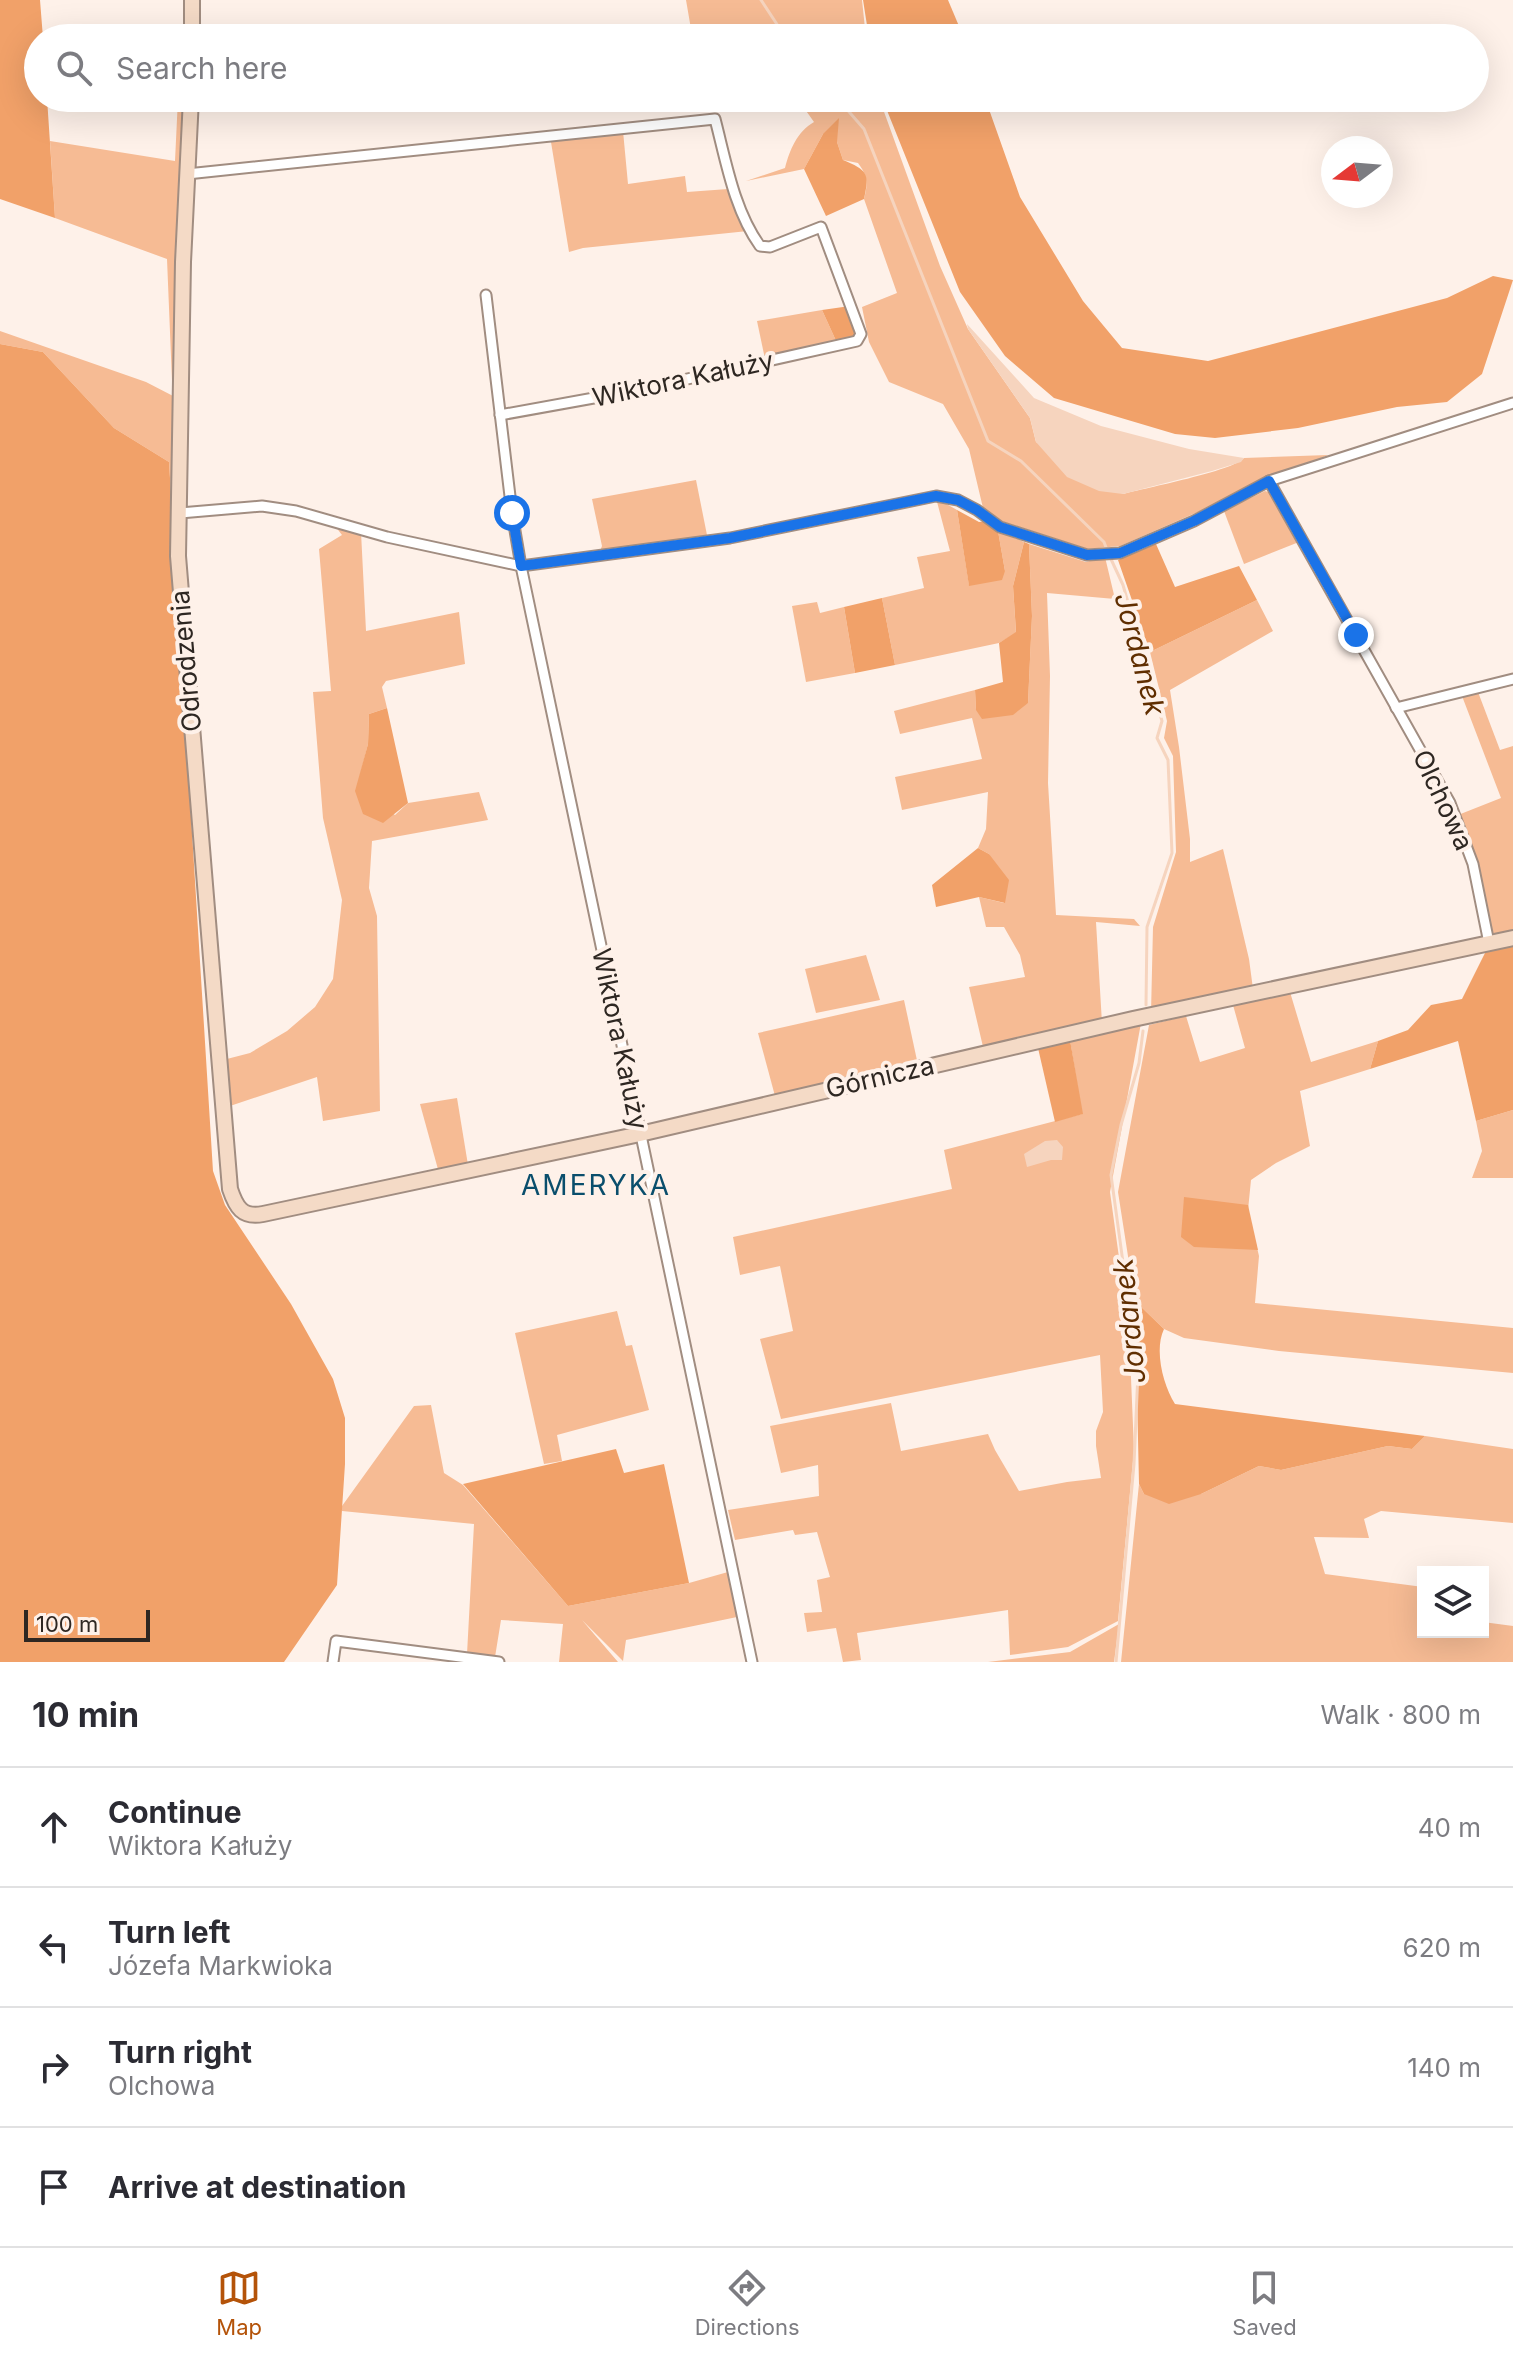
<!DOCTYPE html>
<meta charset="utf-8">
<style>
:root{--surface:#fff;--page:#f7f7f7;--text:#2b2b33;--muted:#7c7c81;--line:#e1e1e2;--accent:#b45309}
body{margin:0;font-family:Inter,sans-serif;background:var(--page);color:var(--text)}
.controls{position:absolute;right:24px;bottom:24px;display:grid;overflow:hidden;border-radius:0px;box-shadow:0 8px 32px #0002}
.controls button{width:72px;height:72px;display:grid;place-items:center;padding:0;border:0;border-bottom:2px solid var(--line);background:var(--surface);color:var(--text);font:40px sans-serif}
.compass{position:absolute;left:1321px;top:136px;width:72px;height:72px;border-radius:50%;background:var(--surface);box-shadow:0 8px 32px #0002;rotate:254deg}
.scale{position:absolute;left:24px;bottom:20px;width:126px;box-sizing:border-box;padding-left:8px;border:4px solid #2e2722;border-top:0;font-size:22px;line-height:28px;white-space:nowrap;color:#2e2722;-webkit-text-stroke:6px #fef1e9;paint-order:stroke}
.stop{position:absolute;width:24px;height:24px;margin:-18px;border:6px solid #1a73e8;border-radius:50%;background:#fff}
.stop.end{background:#1a73e8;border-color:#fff;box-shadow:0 2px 8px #0008}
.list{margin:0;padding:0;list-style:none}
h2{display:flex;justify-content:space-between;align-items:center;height:104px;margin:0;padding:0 32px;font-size:34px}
h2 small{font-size:26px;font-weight:400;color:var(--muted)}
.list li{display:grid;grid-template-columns:52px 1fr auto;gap:24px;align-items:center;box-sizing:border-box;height:120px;padding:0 32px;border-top:2px solid var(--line)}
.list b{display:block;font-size:30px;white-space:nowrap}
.list p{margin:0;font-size:26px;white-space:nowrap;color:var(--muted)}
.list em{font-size:26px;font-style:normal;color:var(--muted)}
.icon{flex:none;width:44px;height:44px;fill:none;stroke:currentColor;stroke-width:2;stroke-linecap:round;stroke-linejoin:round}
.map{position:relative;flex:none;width:1513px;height:1662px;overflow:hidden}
.search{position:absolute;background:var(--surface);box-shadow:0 8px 32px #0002;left:24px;right:24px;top:24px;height:88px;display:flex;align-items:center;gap:20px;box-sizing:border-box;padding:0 28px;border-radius:44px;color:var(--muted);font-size:30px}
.sheet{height:584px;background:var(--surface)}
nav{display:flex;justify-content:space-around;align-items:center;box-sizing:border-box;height:112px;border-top:2px solid var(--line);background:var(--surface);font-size:22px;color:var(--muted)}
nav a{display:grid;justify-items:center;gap:4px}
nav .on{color:var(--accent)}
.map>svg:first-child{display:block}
.green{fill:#f6bb94}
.forest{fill:#f1a169}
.water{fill:#f6d4be}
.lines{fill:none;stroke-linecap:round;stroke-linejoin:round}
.stream{stroke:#f6d4be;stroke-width:3}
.street-casing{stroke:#a18d81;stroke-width:13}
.secondary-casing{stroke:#a18d81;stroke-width:18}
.street{stroke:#fff;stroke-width:9}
.secondary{stroke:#f4dac6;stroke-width:14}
.route{stroke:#1a73e8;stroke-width:10}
.labels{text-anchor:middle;stroke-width:8;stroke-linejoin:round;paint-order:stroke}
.street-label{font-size:26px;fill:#2e2722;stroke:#fef1e9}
.water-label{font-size:28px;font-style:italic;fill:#602e00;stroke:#fef1e9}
.neighbourhood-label{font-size:28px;letter-spacing:2px;fill:#0a4e6c;stroke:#fef1e9}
</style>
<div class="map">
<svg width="1513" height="1662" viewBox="0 0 1513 1662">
<rect width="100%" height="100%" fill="#fef1e9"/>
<g class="green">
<path d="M686 0H862L866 38H686L684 31 691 29Z"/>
<path d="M178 98 184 99 177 390H173L172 381 167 259 55 218 50 141 175 161Z"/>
<path d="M797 98H879L940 266 968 329 1030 418 1036 442 1123 494C1145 488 1233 471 1244 458L1328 455 1120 546 1088 549 1004 522 983 508 969 449 943 404 889 382 869 342 862 307 897 293 864 199C868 184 868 176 858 163L843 160 837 142 823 134 804 169 746 181 785 168C790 149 797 132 814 122Z"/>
<path d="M623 131 628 184 685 176 687 192 728 189 748 231 583 248 569 252 550 136Z"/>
<path d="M822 310 837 343 765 359 757 321Z"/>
<path d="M0 331 146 382 175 397 177 506 171 493 169 462 114 428 43 352 0 344Z"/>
<path d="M696 480 707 535 600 551 602 546 592 499Z"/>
<path d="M1265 491 1271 493 1299 542 1244 564 1224 511Z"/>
<path d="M936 498 957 510 969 585 1005 571 998 531 1024 542 1013 586 1016 633 999 643 895 665 882 598 924 588 917 557 950 551Z"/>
<path d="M335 526 361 532 366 631 459 612 465 664 386 681 382 687 387 708 369 714 368 744 356 791 395 815 408 803 479 792 488 820 372 841 369 888 377 916 380 1111 323 1121 317 1077 227 1107 223 1060 250 1053 287 1031 315 1007 333 979 342 900 323 818 313 692 331 691 319 549 342 535Z"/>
<path d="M1029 544 1086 562 1105 557 1115 599 1047 593 1050 676 1048 783 1056 915 1134 919 1140 926 1096 922 1102 1023 984 1051 969 987 1025 977 1020 955 1004 927H986L979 897 1004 903 989 854 978 848 986 829 988 792 902 810 895 777 982 759 972 718 900 734 894 711 975 690 976 710 1028 703 1032 616Z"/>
<path d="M1257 600 1273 631 1170 690 1179 747 1190 839V862L1223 849 1249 959 1253 989 1151 1013 1153 927 1176 852 1173 756 1164 738 1167 721 1150 652Z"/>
<path d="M817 602 820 613 844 607 855 673 806 682 792 606Z"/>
<path d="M1478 692 1500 750 1513 746V933L1497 937 1492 933 1489 925 1480 871 1458 815 1501 798 1462 696Z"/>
<path d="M866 955 880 1000 816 1013 805 969Z"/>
<path d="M1290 992 1311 1062 1378 1041 1370 1069 1300 1091 1310 1146 1276 1163 1251 1180 1248 1210 1259 1256 1255 1303 1513 1328V1373L1279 1351 1184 1338 1164 1329 1135 1301 1118 1192 1149 1025 1186 1016 1200 1062 1245 1048 1233 1005Z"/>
<path d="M904 1000 918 1065 775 1096 758 1033Z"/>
<path d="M1141 1023 1110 1192 1129 1330 1134 1450 1118 1621 1068 1647 1010 1655 1008 1610 857 1633 861 1660 843 1662 836 1628 807 1632 804 1613 822 1612 817 1580 830 1577 817 1532 795 1535 793 1530 735 1540 728 1510 819 1496 818 1465 781 1473 770 1426 891 1403 901 1451 988 1434 995 1450 1019 1491 1067 1482 1101 1478 1096 1446V1431L1103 1412 1100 1355 781 1419 760 1339 793 1331 780 1266 740 1275 733 1237 952 1189 944 1150 1082 1114 1070 1040Z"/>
<path d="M457 1098 468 1165 439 1173 420 1104Z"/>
<path d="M1513 1110V1178H1472L1482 1151 1476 1121Z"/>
<path d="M617 1311 626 1346 632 1345 649 1410 557 1435 562 1461 544 1464 515 1333Z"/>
<path d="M431 1405 444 1473 463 1485 568 1606 689 1583 728 1572 737 1617 626 1640 623 1661 582 1620 618 1662H559L563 1624 501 1620 495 1657 467 1654 474 1524 342 1511V1506L414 1406Z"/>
<path d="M1425 1436 1513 1449V1523L1381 1511 1364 1519 1369 1538 1314 1537 1325 1574 1423 1587V1632H1483V1622L1513 1626V1662H1121L1139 1484 1144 1494H1201L1259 1466 1281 1470 1388 1446 1412 1449Z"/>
<path d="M1119 1624 1114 1662H988L1070 1652Z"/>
</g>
<g class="forest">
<path d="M0 0H40L43 38H38V98H47L55 218 0 199Z"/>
<path d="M863 0H948L964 38H869Z"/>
<path d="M882 98H985L1020 197 1083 301 1122 348 1208 361 1447 298 1493 276 1513 280 1482 374 1447 402 1397 407 1298 428 1215 438 1175 434 1054 398 1005 356 960 292Z"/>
<path d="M839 118 837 142 843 160C867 170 870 173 864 199L826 216 804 169 823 134Z"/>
<path d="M850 306 858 333 856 338 837 343 822 310Z"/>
<path d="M0 344 43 352 114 428 169 462 213 1171 225 1205 291 1304 333 1379 345 1418V1464L337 1585 284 1662H0Z"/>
<path d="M957 510 979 522 986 521 998 531 1005 571 1002 580 969 586Z"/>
<path d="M1024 542 1029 544 1032 616 1028 703 1013 715 982 719 976 710 975 690 1003 682 999 643 1016 632 1013 586Z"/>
<path d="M1156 544 1175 587 1239 566 1257 600 1150 652 1118 560Z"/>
<path d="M882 598 895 665 855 673 844 607Z"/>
<path d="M387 708 408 803 383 823 363 814 355 791 368 744 369 714Z"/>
<path d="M978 848 989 854 1009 880 1005 903 979 897 936 907 932 885Z"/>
<path d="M1488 947H1513V1110L1476 1121 1458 1041 1370 1069 1378 1041 1408 1030 1431 1005 1462 999Z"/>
<path d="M1070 1040 1083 1114 1055 1122 1038 1048Z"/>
<path d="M1184 1197 1248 1205 1258 1250 1194 1247 1181 1237Z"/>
<path d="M1135 1301 1164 1329C1154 1350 1163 1385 1175 1404L1425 1436 1412 1449 1388 1446 1281 1470 1259 1466 1201 1494 1169 1504 1144 1494 1139 1484Z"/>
<path d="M616 1449 624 1473 664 1464 689 1583 568 1606 463 1484Z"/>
</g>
<g class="water">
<path d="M967 324 1034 398 1101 426 1189 449 1244 458 1241 462 1212 471 1123 494 1099 491 1067 477 1036 442 1030 418 968 329Z"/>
<path d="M1057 1140 1063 1147 1062 1160H1051L1027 1167 1024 1154 1045 1141Z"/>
</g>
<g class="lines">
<g class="stream">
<path d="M761 0 786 38"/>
<path d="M837 98 864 129 988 441 1021 461 1104 542 1107 550"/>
<path d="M1110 557 1123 585 1162 721 1157 738 1168 760 1172 853 1147 927 1146 1005"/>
<path d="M1116 1662 1134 1464 1138 1372 1111 1175 1121 1125 1139 1063 1143 1031"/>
</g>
<defs>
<g id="street">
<path d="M187 174 715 119C726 161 734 210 760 246L770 247 821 227 861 334 857 341 638 390 500 415"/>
<path d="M486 295 512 513 521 566 752 1662"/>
<path d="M1269 481 1450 803 1473 864 1489 943"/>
<path d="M180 513 262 506 296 511 387 537 521 566 730 538 936 496 958 500 977 510 1000 527 1087 555 1120 553 1194 521 1269 481 1513 403"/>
<path d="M1396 708 1513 679"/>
<path d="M333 1662 336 1641 499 1662"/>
</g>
<g id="secondary">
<path d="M192 38V0"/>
<path d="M191 98 183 262 178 556 230 1189C236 1207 242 1218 263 1214L640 1134 1133 1019 1513 938"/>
</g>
</defs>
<use href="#street" class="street-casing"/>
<use href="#secondary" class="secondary-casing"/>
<use href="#street" class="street"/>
<use href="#secondary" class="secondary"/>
</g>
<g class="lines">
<path class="route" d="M512 513 521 566 730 538 936 496 958 500 977 510 1000 527 1087 555 1104 554 1120 553 1194 521 1269 481 1356 635"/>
</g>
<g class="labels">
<g class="street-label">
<text transform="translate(683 379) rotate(-12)" y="9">Wiktora Kałuży</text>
<text transform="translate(186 661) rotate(-95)" y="9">Odrodzenia</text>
<text transform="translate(1443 800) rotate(65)" y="9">Olchowa</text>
<text transform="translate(620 1039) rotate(78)" y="9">Wiktora Kałuży</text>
<text transform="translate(880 1077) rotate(-13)" y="9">Górnicza</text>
</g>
<g class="water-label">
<text transform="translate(1140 654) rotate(75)" y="10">Jordanek</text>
<text transform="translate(1129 1321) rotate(-96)" y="10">Jordanek</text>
</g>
<g class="neighbourhood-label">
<text x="596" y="1195">AMERYKA</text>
</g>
</g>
</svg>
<div class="controls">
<button><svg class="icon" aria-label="layers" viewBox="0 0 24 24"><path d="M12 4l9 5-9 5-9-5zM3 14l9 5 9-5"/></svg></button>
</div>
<svg class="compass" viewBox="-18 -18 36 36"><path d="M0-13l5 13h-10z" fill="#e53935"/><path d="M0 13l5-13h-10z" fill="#7c7c81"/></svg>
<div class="scale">100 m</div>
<div class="stop" style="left:512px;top:513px"></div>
<div class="stop end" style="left:1356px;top:635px"></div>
<div class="search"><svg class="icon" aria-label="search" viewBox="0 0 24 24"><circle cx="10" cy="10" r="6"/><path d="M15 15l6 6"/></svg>Search here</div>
</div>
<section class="sheet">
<h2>10 min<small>Walk · 800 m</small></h2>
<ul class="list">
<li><svg class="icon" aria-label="ahead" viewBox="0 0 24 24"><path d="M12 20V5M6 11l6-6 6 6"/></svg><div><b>Continue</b><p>Wiktora Kałuży</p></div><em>40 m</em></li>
<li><svg class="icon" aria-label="left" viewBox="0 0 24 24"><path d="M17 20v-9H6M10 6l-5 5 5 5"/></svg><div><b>Turn left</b><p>Józefa Markwioka</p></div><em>620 m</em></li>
<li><svg class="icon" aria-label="right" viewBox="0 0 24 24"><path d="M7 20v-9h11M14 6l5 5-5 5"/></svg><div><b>Turn right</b><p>Olchowa</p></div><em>140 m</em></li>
<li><svg class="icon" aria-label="arrive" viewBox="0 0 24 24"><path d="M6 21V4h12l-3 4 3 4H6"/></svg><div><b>Arrive at destination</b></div></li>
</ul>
</section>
<nav>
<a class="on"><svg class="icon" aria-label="map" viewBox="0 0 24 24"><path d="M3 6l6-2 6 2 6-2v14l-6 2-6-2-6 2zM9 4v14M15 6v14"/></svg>Map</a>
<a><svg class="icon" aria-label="directions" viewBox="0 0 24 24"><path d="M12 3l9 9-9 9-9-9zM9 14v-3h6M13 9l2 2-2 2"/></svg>Directions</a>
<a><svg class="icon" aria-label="saved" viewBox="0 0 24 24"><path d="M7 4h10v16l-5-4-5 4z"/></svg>Saved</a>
</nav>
